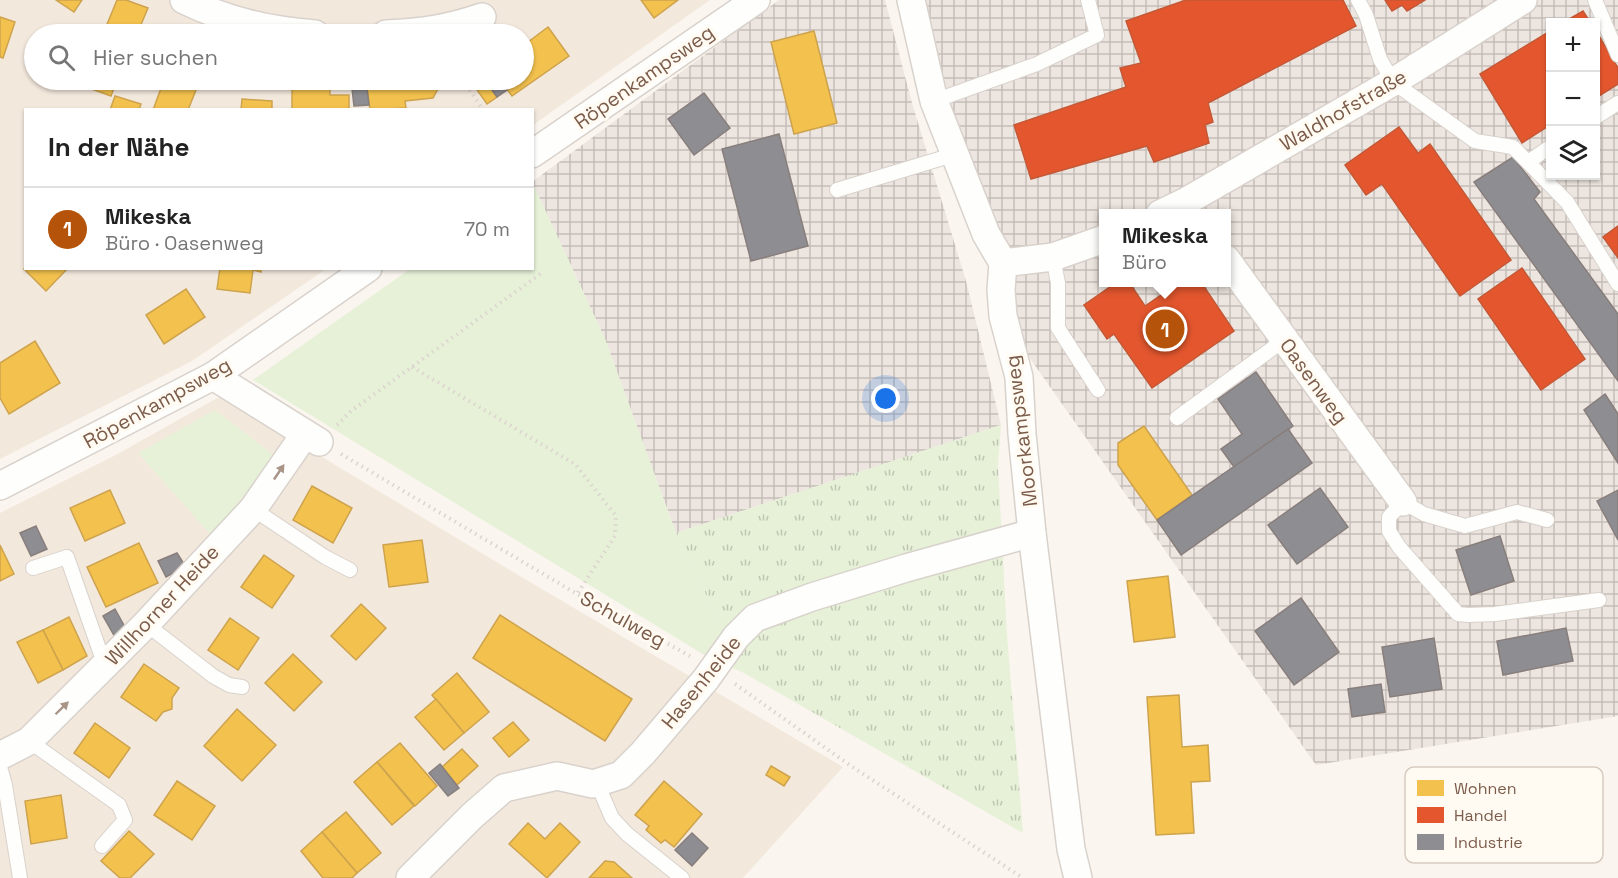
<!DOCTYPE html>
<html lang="de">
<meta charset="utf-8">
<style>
:root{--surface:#fff;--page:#f2f2f2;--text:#222;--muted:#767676;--line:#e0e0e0;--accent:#b45309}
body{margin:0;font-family:"Space Grotesk",sans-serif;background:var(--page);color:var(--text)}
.controls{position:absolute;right:18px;top:18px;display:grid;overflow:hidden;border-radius:0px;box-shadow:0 2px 4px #0004}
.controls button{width:54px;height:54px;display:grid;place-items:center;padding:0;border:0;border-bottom:2px solid var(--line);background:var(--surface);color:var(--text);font:30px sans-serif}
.you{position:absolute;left:886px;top:399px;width:21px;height:21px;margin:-15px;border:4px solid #fff;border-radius:50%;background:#1a73e8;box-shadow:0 0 0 9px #1a73e833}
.badge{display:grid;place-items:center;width:39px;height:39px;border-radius:50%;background:var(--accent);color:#fff;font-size:20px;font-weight:700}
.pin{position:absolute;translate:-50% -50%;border:3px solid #fff;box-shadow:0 2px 6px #0006}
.popup{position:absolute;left:1099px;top:209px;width:132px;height:78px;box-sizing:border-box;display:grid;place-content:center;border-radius:0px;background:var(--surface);filter:drop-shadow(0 2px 4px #0005);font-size:20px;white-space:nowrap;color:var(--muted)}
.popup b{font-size:22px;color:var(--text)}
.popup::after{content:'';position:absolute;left:50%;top:100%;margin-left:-12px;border:12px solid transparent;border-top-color:var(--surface)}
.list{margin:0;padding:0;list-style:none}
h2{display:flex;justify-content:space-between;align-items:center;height:78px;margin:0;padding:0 24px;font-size:26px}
h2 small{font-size:20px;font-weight:400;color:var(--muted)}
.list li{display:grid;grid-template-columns:39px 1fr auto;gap:18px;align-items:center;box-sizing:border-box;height:84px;padding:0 24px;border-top:2px solid var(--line)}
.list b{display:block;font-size:22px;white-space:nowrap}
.list p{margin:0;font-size:20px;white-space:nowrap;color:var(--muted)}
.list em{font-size:20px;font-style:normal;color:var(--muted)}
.icon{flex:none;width:33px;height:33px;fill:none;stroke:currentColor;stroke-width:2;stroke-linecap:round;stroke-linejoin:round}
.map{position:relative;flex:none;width:1618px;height:878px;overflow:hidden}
.search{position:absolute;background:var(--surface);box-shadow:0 2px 4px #0004;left:24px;top:24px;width:510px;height:66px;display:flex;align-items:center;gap:15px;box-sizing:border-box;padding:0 21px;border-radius:33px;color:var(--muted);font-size:22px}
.panel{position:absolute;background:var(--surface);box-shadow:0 2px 4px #0004;left:24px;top:108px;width:510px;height:162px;border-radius:0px}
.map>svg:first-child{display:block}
.residential{fill:#f3e8dc;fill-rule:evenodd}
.industrial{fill:url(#industrial-grid);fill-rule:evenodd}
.grass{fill:url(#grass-tufts)}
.green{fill:#e6f1d8}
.homes{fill:#f2c14e;stroke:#cea34d;stroke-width:1.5}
.shops{fill:#e4572e;stroke:#c45836;stroke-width:1.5}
.industry{fill:#8d8d92;stroke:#887e7c;stroke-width:1.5}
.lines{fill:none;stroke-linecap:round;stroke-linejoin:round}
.lane-casing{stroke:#d9d2cc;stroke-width:16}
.street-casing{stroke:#d9d2cc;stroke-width:30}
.path{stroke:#dcd4ce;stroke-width:4;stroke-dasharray:1.5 4.5;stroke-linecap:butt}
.lane{stroke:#fefefc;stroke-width:14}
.street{stroke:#fefefc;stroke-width:27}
.oneway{fill:#a99588}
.labels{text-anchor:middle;stroke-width:6;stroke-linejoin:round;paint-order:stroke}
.street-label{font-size:20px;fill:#7b5c4a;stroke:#fffaf2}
.key{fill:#fffaf2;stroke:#d7cbc0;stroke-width:1.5}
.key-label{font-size:16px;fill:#7b5c4a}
</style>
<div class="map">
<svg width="1618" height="878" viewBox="0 0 1618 878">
<defs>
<pattern id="industrial-grid" width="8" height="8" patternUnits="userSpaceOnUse" patternTransform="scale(1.5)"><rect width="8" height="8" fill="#ede5df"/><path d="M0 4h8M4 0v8" fill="none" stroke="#c5bdb7"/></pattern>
<pattern id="grass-tufts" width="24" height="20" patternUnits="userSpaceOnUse" patternTransform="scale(1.5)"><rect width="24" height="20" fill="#e6f1d8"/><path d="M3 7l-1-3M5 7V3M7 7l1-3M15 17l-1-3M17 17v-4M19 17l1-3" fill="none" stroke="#bfc6b1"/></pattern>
</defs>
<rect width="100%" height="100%" fill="#faf5ee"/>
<g class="residential">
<path d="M0 0H710L533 125 532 110H26V268L326 269 192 361 0 459ZM34 34H524V80H34Z"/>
<path d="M221 396 503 566 843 767 743 878H0V513L114 456Z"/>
</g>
<g class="industrial">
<path d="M779 0H885L912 103 966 281 1001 425 676 533 605 339 532 182Z"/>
<path d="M924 0H1618V716L1316 765 1022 347 938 68ZM1550 22H1596V176H1550ZM1104 214H1226V282H1104Z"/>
</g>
<path class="grass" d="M1001 425 998 466 1007 635 1023 833 744 673 676 533Z"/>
<g class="green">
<path d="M533 184 605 339 676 533 744 673 706 656 253 380 410 269 532 268Z"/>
<path d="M215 410 275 456 212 536 138 453Z"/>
</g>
<g class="homes">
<path d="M56 0H82L74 12Z"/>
<path d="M117 0H126L148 8 137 34H103Z"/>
<path d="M641 0H678L654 18Z"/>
<path d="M0 17 15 22 3 58 0 57Z"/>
<path d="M548 27 569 56 512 96 500 80H524V45Z"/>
<path d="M814 31 837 123 794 134 771 42Z"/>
<path d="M80 80H117L111 96 78 84Z"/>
<path d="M164 80H200L188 110H153Z"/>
<path d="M366 80H439L441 83 433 98 405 101 406 108 370 110Z"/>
<path d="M470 80H485L497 97 487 104Z"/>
<path d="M330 83V95H349V110H292V84Z"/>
<path d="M115 96 141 104 139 110H110Z"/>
<path d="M242 99 272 101V110H241Z"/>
<path d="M26 267V268H68L46 291 24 269Z"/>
<path d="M220 268H261V272L253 270 250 293 217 289Z"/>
<path d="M186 289 205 317 164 344 146 315Z"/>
<path d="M35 341 60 383 9 414 0 398V363Z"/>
<path d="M1144 426 1192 495 1157 520 1118 465V443Z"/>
<path d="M312 486 352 508 333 543 293 520Z"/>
<path d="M110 490 125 523 85 541 70 508Z"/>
<path d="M422 540 428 582 389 587 383 545Z"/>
<path d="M139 543 158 583 106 607 87 567Z"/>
<path d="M0 545 14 574 0 581Z"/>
<path d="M264 555 294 576 272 608 241 587Z"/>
<path d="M1168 576 1175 637 1134 642 1127 581Z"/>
<path d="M361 604 386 628 356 660 331 636Z"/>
<path d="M500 615 632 699 605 741 473 658Z"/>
<path d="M69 617 87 656 63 670 43 630Z"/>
<path d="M230 618 259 638 238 670 208 650Z"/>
<path d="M43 630 63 670 38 683 17 642Z"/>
<path d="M293 654 322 682 294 711 265 683Z"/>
<path d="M144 664 179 688 172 698V709L163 712 156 721 121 697Z"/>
<path d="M457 673 489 712 464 733 432 695Z"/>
<path d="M1179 695 1182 747 1208 745 1210 781 1191 782 1194 833 1156 835 1147 697Z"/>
<path d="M436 699 464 733 444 750 415 717Z"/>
<path d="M237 709 276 745 242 781 204 746Z"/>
<path d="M513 722 529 740 509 757 493 738Z"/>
<path d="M95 723 130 748 109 778 74 753Z"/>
<path d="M400 743 437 786 415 806 377 762Z"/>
<path d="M462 749 478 766 457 785 442 767Z"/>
<path d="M377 762 414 806 392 825 354 782Z"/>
<path d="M771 766 790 777 784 786 766 775Z"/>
<path d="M177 781 215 806 192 840 154 815Z"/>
<path d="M664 781 702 814 674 847 665 840 661 843 646 830 649 826 635 815Z"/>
<path d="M61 795 67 838 31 844 25 801Z"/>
<path d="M346 812 381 853 357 873 322 832Z"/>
<path d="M528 823 545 839 560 823 580 842 547 878 509 844Z"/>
<path d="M129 831 154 854 130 878H120L101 861Z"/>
<path d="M322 832 357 873 352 878H323L301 851Z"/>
<path d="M605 861 614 862 632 878H589Z"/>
</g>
<g class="shops">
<path d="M1186 0H1343L1356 26 1208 103 1213 122 1205 125 1209 143 1154 162 1147 146 1031 179 1014 125 1126 87 1120 68 1141 63 1126 21Z"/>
<path d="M1385 0H1425L1407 11 1402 5 1392 11Z"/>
<path d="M1583 11 1590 22H1564Z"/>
<path d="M1550 31V125L1522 143 1480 74Z"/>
<path d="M1596 31 1618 68V84L1596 98Z"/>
<path d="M1399 127 1418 153 1430 144 1511 260 1460 296 1382 184 1366 195 1345 165Z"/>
<path d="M1618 226V258L1603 237Z"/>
<path d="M1522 268 1585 359 1541 390 1478 299Z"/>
<path d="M1117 282H1129L1145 306 1180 282H1201L1234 331 1152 388 1114 334 1107 339 1084 305Z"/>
</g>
<g class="industry">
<path d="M351 80H366L369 105 354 106Z"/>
<path d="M485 80H500L507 90 497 97Z"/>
<path d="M704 93 730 128 694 155 668 119Z"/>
<path d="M779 134 808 246 751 261 722 149Z"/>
<path d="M1513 157 1540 192 1534 199 1618 314V381L1474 182Z"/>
<path d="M1256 372 1293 426 1234 467 1221 449 1242 434 1218 399Z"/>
<path d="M1605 394 1618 414V463L1584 410Z"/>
<path d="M1288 429 1312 463 1181 555 1157 520Z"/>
<path d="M1320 488 1348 527 1297 564 1268 525Z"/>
<path d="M1618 490V540L1597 501Z"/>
<path d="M36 526 47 549 31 556 20 533Z"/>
<path d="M1500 536 1514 581 1471 595 1456 550Z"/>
<path d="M177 553 184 564 177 571 166 577 158 561Z"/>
<path d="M1301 598 1339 652 1294 685 1255 631Z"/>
<path d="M115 609 125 627 115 637 103 616Z"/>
<path d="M1566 628 1573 661 1503 675 1497 641Z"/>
<path d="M1434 638 1442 689 1390 697 1382 647Z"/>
<path d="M1381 684 1385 712 1352 717 1348 689Z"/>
<path d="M440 764 459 788 448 796 429 773Z"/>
<path d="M692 833 708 848 692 866 675 850Z"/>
</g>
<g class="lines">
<defs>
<g id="lane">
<path d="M1358 0 1366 15 1380 59 1393 82 1475 141 1513 147 1567 202 1618 284"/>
<path d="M1595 0 1618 55"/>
<path d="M934 101 1037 64 1097 35 1088 0"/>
<path d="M1596 117 1618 103"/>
<path d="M1528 162 1550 147"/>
<path d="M837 190 956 154"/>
<path d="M1053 257 1058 283V328L1098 390"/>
<path d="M1177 418 1284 340"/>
<path d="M253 509 325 557 350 570"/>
<path d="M1547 520 1517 512 1465 526 1424 514 1403 502 1389 517V531L1399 547 1458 614 1468 615 1495 614 1599 600"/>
<path d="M33 568 67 557 105 666"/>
<path d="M146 624 213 676 229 685 242 687"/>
<path d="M29 741 119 805 125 820 102 846"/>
<path d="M0 767 5 785 20 878"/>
<path d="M597 783 612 818 627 834 682 878"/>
</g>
<g id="street">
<path d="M184 0C228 21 266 30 315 34"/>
<path d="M911 0 934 101 986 234 1003 263 1001 290 1003 316 1019 377 1022 434 1032 533 1071 849 1078 878"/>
<path d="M386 34C422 32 448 29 482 17"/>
<path d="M532 154 756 0"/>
<path d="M1160 214 1185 202 1393 82 1523 0"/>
<path d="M1226 259 1403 502"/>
<path d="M1003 263 1053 257 1104 239"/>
<path d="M213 376 319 442"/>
<path d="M0 486 213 376 368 268"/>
<path d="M0 756 29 741 146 624 253 509 305 434"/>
<path d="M410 878 472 816 504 788 557 776 593 784 621 775 643 753 706 679 736 637 755 618 812 597 906 568 1032 533"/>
</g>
</defs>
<use href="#lane" class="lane-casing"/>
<use href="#street" class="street-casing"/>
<g class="path">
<path d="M463 80 483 110"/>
<path d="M412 367 575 464 616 516 615 536 577 594"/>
<path d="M337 425 351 411 543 272"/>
<path d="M341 454 577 594 690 656"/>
<path d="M735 684 851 766 1023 878"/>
</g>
<use href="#lane" class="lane"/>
<use href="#street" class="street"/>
</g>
<defs><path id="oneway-solid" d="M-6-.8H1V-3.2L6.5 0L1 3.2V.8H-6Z" transform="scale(1.5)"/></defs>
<g class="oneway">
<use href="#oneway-solid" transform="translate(279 472) rotate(-56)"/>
<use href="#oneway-solid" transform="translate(62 708) rotate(-44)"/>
</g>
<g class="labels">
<g class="street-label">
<text transform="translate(644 77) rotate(-35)" y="7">Röpenkampsweg</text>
<text transform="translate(1343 110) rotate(-30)" y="7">Waldhofstraße</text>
<text transform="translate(1314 381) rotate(54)" y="7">Oasenweg</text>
<text transform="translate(157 403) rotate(-29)" y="7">Röpenkampsweg</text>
<text transform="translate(1021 431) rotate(-97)" y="7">Moorkampsweg</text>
<text transform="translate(162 605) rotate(-47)" y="7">Willhorner Heide</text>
<text transform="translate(623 619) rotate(29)" y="7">Schulweg</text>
<text transform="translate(701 682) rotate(-51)" y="7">Hasenheide</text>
</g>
</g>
<rect x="1405" y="767" width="198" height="96" rx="9" class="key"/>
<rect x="1417" y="780" width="27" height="16" fill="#f2c14e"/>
<rect x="1417" y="807" width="27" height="16" fill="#e4572e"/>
<rect x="1417" y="834" width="27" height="16" fill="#8d8d92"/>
<g class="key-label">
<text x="1454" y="794">Wohnen</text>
<text x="1454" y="821">Handel</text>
<text x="1454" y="848">Industrie</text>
</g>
</svg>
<div class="controls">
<button>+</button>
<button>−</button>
<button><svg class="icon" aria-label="layers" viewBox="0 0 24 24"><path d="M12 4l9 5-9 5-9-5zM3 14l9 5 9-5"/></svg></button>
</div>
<div class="you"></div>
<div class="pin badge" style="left:1165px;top:329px">1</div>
<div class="popup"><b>Mikeska</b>Büro</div>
<div class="search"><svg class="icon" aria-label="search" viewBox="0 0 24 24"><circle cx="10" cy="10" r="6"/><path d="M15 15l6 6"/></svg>Hier suchen</div>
<section class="panel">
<h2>In der Nähe<small></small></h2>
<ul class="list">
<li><span class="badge">1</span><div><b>Mikeska</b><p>Büro · Oasenweg</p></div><em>70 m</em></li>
</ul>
</section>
</div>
